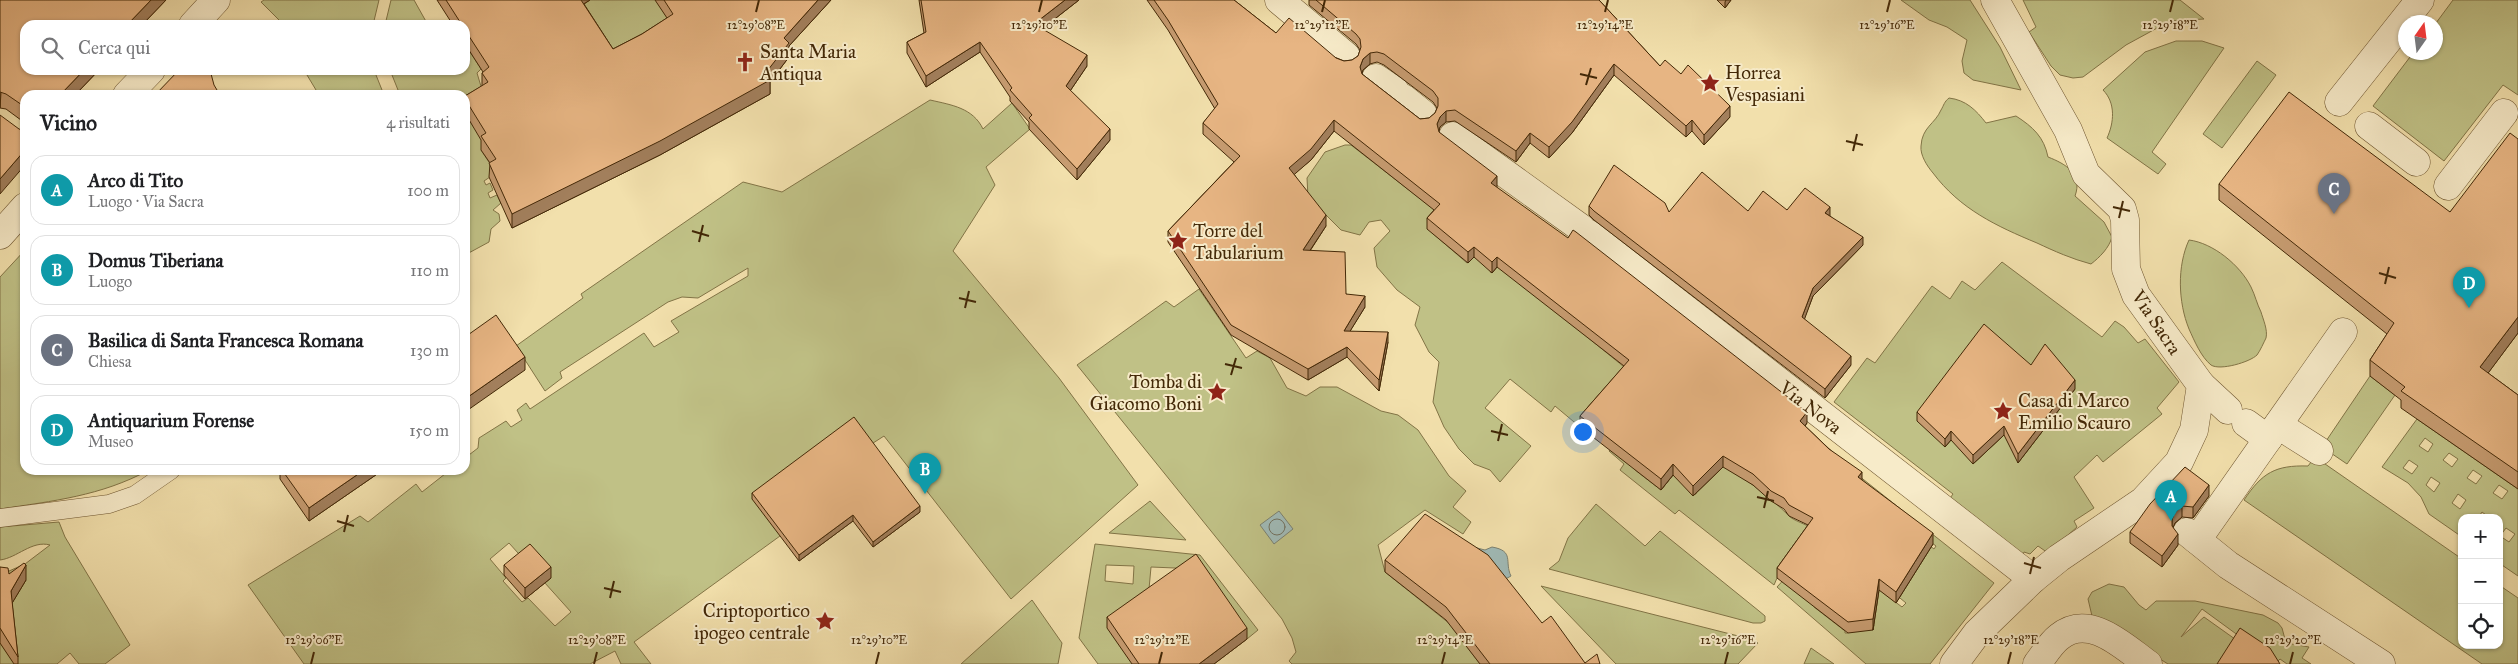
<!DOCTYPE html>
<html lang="it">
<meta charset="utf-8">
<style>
:root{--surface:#fff;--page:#f6f6f6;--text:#202124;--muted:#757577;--line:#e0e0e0;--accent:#db2777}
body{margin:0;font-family:"IM FELL Great Primer",serif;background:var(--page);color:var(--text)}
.controls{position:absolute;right:15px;bottom:15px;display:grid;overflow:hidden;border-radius:10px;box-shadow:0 1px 4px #0004}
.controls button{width:45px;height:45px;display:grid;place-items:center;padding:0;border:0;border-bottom:1px solid var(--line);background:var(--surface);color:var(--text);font:25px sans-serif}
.compass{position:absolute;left:2398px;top:15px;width:45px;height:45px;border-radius:50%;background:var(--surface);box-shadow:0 1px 4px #0004;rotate:14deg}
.you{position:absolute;left:1582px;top:431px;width:18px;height:18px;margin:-12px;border:4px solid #fff;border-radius:50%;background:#1a73e8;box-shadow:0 0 0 8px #1a73e833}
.badge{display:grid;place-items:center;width:32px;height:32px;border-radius:50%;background:var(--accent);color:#fff;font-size:16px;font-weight:700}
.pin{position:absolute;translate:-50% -41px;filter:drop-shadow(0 1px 2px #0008)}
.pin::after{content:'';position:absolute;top:26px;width:18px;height:15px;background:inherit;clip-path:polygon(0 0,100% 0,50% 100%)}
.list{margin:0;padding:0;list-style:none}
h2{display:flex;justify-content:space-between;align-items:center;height:65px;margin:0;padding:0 20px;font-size:21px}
h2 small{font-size:16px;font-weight:400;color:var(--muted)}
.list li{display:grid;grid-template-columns:32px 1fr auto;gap:15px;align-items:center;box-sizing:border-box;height:70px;margin:0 10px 10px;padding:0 10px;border:1px solid var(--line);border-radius:15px}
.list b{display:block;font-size:19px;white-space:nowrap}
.list p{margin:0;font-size:16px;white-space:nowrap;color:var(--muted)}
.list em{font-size:16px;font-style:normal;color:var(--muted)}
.icon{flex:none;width:28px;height:28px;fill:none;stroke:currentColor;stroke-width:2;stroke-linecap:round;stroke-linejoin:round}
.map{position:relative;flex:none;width:2518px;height:664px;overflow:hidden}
.search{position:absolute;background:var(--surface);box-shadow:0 1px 4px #0004;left:20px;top:20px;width:450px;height:55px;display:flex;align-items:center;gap:12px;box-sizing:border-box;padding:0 18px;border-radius:15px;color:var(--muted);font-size:19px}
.panel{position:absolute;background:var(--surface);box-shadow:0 1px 4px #0004;left:20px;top:90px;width:450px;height:385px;border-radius:15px}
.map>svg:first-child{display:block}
.green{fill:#c0c186;stroke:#827446;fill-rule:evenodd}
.water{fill:#a0bab6;stroke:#7b8070}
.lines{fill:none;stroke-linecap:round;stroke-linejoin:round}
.shore{stroke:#72715e;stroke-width:1}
.lane-casing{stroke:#6f5630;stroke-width:19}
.street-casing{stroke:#6f5630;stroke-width:29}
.lane{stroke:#f7ebc9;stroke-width:18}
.street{stroke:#f7ebc9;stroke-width:28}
.wall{fill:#c79c71;stroke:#432807;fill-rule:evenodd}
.shaded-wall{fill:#a27f5c;stroke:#432807}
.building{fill:#e7b583;stroke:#432807;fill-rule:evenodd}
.ticks{fill:none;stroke:#432807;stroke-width:2}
.labels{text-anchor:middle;stroke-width:4;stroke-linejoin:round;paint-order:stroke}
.poi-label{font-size:19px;fill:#432807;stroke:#f7ebc9;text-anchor:start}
.street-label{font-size:19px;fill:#432807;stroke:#f7ebc9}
.ticks-label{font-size:12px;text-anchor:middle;fill:#432807;stroke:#f7ebc9;stroke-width:4;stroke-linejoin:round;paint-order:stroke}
</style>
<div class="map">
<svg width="2518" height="664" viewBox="0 0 2518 664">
<rect width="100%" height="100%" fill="#f2e0ac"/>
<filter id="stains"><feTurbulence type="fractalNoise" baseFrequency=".004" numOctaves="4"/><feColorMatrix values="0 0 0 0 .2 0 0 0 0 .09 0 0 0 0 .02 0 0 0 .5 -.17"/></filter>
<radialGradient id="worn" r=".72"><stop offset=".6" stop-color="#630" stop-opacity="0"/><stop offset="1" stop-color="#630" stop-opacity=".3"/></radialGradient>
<g class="green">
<path d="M264 0H379L373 25H284L261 2Z"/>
<path d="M391 0H414L428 25H385Z"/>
<path d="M572 0H656L688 51 481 150 496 173 484 181 486 185 490 183 493 190 488 193 490 198 497 195 501 203 493 210 499 214 500 221 491 229 489 242 465 255V113Z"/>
<path d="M1901 0H1970L2000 47 2021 90 1973 80 1964 73 1962 61 1967 40 1947 27 1929 20Z"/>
<path d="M2023 0H2180L2204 19 2170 21 2126 45 2083 77 2073 78 2060 75 2051 66 2029 32 2036 27Z"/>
<path d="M2453 0H2518V95L2503 85 2444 161 2373 106 2413 53 2436 52V23Z"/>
<path d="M2176 41H2202L2224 48 2152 152 2166 164 2158 174 2107 138C2114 123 2116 103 2103 90L2145 52Z"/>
<path d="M465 44 481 69 477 73 483 93 465 110V95H400L390 70H465Z"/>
<path d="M2257 61 2276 75 2222 148 2203 134Z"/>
<path d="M304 70H374L384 95H319Z"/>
<path d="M1949 98C1966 100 1976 110 1986 123L2016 116C2033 127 2044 137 2048 157 2066 164 2083 174 2075 196L2104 222 2112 237C2109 248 2100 257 2091 264 2072 259 2054 251 2037 243 1996 226 1960 209 1933 173 1927 166 1920 155 1921 146 1922 127 1935 124 1941 110 1944 105 1944 102 1949 98Z"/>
<path d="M930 100C952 105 973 108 983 129L1012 103 1030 129 986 167 995 185 953 251 1059 378 1138 485 1011 599 884 436 870 445 780 536 634 642 651 664H621L615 651 590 664H304L248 585 360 516 368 522 416 484 422 492 450 470H465V458L478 448 479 438 506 421 511 427 522 420 517 410 526 403 530 409 644 333 654 347 679 332 671 321 748 276V268L698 298 682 297 668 302 560 372 562 378 545 391 516 346 583 298 581 294 743 182 782 192ZM509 543 571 612 555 626 528 598 522 602 503 581 506 578 490 559Z"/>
<path d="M1345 145H1351L1440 214 1428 228 1430 231 1467 263 1481 251 1491 273 1499 265 1629 371 1580 427 1555 406 1551 412 1510 379 1485 408 1531 446 1500 482 1490 470 1474 464 1459 449 1444 427 1433 402 1439 362 1429 352 1415 325 1420 307 1397 290 1377 267 1374 248 1390 231 1381 220 1369 222 1360 235 1341 230 1308 197 1307 178 1325 152Z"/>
<path d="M2189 240C2213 243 2240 265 2251 287 2255 295 2257 304 2261 312 2263 319 2268 330 2266 338 2264 342 2260 351 2257 355 2250 362 2220 371 2211 365 2201 357 2194 340 2189 329 2178 302 2177 266 2189 240Z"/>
<path d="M25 250V470H149C101 496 53 501 0 509V277Z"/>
<path d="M2002 262 2102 337 2115 321 2124 327 2138 343 2145 339 2179 382 2157 408 2162 414 2103 462 2097 455 2074 477 2094 508 2074 521 2077 527 2048 553 2038 546 2030 554 2024 552 2022 556 1948 501 1953 494 1834 402 1867 358 1875 363 1932 286 1950 299 1962 281 1975 290Z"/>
<path d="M1199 289 1246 358 1257 351 1270 358 1287 388 1306 396 1320 387H1337L1381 411 1398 415 1418 430 1449 476 1466 491 1453 507 1471 522 1463 534 1425 510 1378 545 1385 572 1450 624 1480 664H1292L1289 661 1296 652 1292 638 1282 619 1077 365 1166 301 1174 307Z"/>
<path d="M1694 355 1711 367 1708 371 1712 375 1716 371 1728 380 1701 415 1694 407 1701 398 1697 393 1690 402 1676 406 1674 410 1682 415 1675 423 1679 426 1689 415 1698 421 1687 434 1691 438 1700 429 1708 434 1711 430 1704 424 1738 380 1994 583 1930 664H1866L1777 587 1798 564 1806 570 1821 555 1845 572 1849 567 1902 607 1906 603 1854 560 1870 542 1913 575 1917 569 1874 537 1888 518 1894 524 1897 520 1934 549 1936 546 1896 516 1893 519 1886 514 1844 566 1820 551 1809 561 1804 557 1861 483 1849 474 1844 480 1850 484 1817 525 1794 507 1830 460 1822 453 1786 499C1781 496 1772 493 1769 488 1760 475 1785 451 1793 440L1787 434 1756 476 1739 467 1731 458 1764 419 1769 422 1775 416 1763 406 1689 492 1692 495 1696 494 1697 489 1723 466C1747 479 1770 497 1789 516 1794 521 1806 524 1813 529L1811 538 1800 553 1797 551 1791 559 1794 562 1781 579 1777 578 1774 585 1679 510 1675 514 1620 470 1624 464 1609 451 1646 404 1661 406 1666 403 1657 395ZM1657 440 1663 442C1663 453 1650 464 1641 469L1659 485 1670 470 1664 464 1674 452 1676 453 1672 462 1678 469 1661 490 1635 470 1633 461 1639 456 1646 455ZM1831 591 1857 609 1874 625 1873 630 1827 596ZM1816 603 1850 628 1848 633H1845V631L1814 607Z"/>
<path d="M2370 376 2395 395 2347 464 2322 447Z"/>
<path d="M2417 419 2518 489V576L2499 563V518H2490L2482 512 2478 518H2462V537L2429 514 2421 497 2408 483 2382 467ZM2425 438 2433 444 2428 452 2419 446ZM2449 453 2458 459 2452 467 2443 460ZM2409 460 2418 466 2412 474 2403 468ZM2473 470 2482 476 2476 484 2467 478ZM2431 477 2440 483 2434 492 2426 485ZM2499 485 2508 491 2502 499 2493 493ZM2458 494 2466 500 2460 509 2452 503ZM2506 528 2515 534 2509 542 2500 536Z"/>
<path d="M2315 457 2462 559V645H2499V585L2518 598V664H2482L2244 500C2262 473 2275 465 2308 466Z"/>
<path d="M1150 501 1186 540 1109 533Z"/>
<path d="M1596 504 1645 546 1660 531 1759 611 1765 616V621L1761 623H1753L1549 569 1559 561 1568 538Z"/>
<path d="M59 522 65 537 130 645 105 664H79L70 653 57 664H0V575L25 564 50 545C32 540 17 558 0 560V527Z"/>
<path d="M1095 544 1200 555 1258 630 1247 639 1199 569 1151 567 1148 600 1132 664H1098L1079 638ZM1106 565 1134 566 1133 584 1105 581Z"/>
<path d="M2109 584 2124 587 2139 605 2146 610 2156 601H2195L2263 615 2278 623 2282 628 2286 643 2309 647 2302 658 2311 664H2287L2280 659 2276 663 2202 609 2181 637 2204 617 2270 664H2168L2092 616 2088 599 2092 592Z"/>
<path d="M1541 586 1754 640 1758 643 1738 664H1616Z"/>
<path d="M1032 600 1062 643 1058 664H961Z"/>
<path d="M1811 648 1834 664H1804Z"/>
</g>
<g class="water">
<path d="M1279 511 1293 529 1274 544 1260 525Z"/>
<path d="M1492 547C1515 551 1504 562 1511 576L1500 582 1477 548 1485 550Z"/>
</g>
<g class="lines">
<circle class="shore" cx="1277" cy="527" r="8"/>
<defs>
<path id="lane" d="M0 518 109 504 135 495 171 470"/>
<g id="street">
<path d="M1279 0 1346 56"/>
<path d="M193 25 216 0"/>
<path d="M1376 78 1395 91"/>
<path d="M127 95 151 70"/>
<path d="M1403 98 1423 114"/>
<path d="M2339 102 2420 0"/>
<path d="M2369 126 2416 162"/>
<path d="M1453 136 1581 228"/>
<path d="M2448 186 2504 113"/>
<path d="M1589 234 2033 579"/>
<path d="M0 235 25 207"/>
<path d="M2201 385 2228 410"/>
<path d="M2246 423 2268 439"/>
<path d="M2278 425 2319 451"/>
<path d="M2187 532 2228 565 2381 664"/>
<path d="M2197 540 2343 332"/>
<path d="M1954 664 1977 633 2033 579 2059 558 2143 501 2179 462 2194 430 2201 385 2136 295 2126 269 2125 220 2122 209 2086 174 2068 130 1995 0"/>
<path d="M2037 664C2044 655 2050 644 2059 637 2089 612 2124 647 2148 664"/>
</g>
</defs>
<use href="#lane" class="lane-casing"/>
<use href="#street" class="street-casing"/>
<use href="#lane" class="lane"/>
<use href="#street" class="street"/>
</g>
<g class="wall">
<path d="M0 0H166L142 25H25L99 70 75 95H25V123L6 109 0 108Z"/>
<path d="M437 0H590L584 4 613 49 642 34 667 18 655 0H831L789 46V57L770 82V94L660 155 512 228 489 177 490 163 481 150V140L465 113V96L482 86V73L483 72 465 44V25H453Z"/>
<path d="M919 0H1079L1042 29 1087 66 1070 91 1110 140 1077 180 1029 129V122L1010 101V97L980 52 926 87 907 53V42L924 33Z"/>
<path d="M1147 0H1234L1276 33 1344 61 1352 60 1358 56 1360 50 1356 44 1309 5V0H1599L1660 66 1730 117 1704 145 1692 131 1686 137 1614 75 1572 133 1549 158 1530 143 1516 162 1455 121 1446 122 1440 127 1439 132 1496 187 1807 423 1805 426 1862 480 1933 544 1896 603 1879 590 1873 630 1848 633 1777 578V568L1808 525 1789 516 1784 509 1771 501 1753 485 1723 467 1693 496 1673 475 1661 490 1580 427V416L1624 366 1497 267 1492 273 1474 257 1468 263 1427 229V218L1434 210 1334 131 1311 160 1294 174 1326 226 1310 251 1346 294 1365 307 1350 331 1388 342 1379 391 1347 357 1308 380 1231 335 1168 242V231L1234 162 1203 134V123L1215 109 1168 30ZM1377 62 1384 65 1433 102 1437 108 1435 113 1429 118 1420 119 1362 74 1363 70 1370 64Z"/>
<path d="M1717 0H1731L1725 8Z"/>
<path d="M2518 139V333L2488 373 2518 395V489L2401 408V400L2370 376V360L2387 334 2219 200V184L2450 212Z"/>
<path d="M1589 206 1669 212 1748 211 1787 210 1830 216 1863 245 1813 296 1804 319 1851 365 1825 398 1594 220 1589 215Z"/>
<path d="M2031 365 2075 389 2018 463 2004 435 1973 464 1951 440 1945 447 1917 421V412Z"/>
<path d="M2185 467 2209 496 2193 518 2182 517 2175 523 2173 527 2178 545 2162 567 2130 543V532Z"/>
<path d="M280 470H383L309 521 280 479Z"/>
<path d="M752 493 920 512 873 547 853 521 799 561 752 499Z"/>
<path d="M1385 560 1542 623 1585 663 1600 664H1480L1446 620 1385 572Z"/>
<path d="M504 565 551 578 525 599 504 575Z"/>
<path d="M0 567 9 574 26 580 12 603 18 657V664H14L0 643Z"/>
<path d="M1107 617 1247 639 1214 664H1132L1107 628Z"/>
</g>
<g class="shaded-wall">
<path d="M151 0H166L142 25H127Z"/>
<path d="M577 0H590L577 8Z"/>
<path d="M818 0H831L789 46V57L770 82V94L660 155 512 228V214L784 38Z"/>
<path d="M1065 0H1079L1034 35V24Z"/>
<path d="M1726 0H1731L1725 8V2Z"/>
<path d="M980 42V52L926 87V76Z"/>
<path d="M1370 53V64L1363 70 1360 77V67L1363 59Z"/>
<path d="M1087 55V66L1066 97V86Z"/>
<path d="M1614 64V75L1572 133 1549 158V147Z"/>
<path d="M84 70H99L75 95H60Z"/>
<path d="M0 92H1L0 108Z"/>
<path d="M1730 106V117L1704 145V135Z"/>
<path d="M1446 111V122L1440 127 1437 135V124L1440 117Z"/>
<path d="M1334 120V131L1311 160 1289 179V168Z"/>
<path d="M1692 120V131L1686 137V126Z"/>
<path d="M1110 129V140L1077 180V169Z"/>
<path d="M1530 133V143L1516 162V151Z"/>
<path d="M25 150V165L0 194V179Z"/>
<path d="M1497 176V187L1491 194V183Z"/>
<path d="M1830 207V216L1825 213Z"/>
<path d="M1326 215V226L1303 261V250Z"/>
<path d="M1863 237V245L1813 296 1802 326V317L1813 288Z"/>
<path d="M1474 247V257L1468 263V252Z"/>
<path d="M1497 257V267L1492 273V262Z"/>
<path d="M1365 296V307L1344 341V331Z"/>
<path d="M2518 317V333L2480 384V367Z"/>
<path d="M1388 332V342L1379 391V380Z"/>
<path d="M1347 347V357L1308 380V369Z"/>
<path d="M1851 356V365L1825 398V389Z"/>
<path d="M525 357V370L465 412V399Z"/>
<path d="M2075 380V389L2018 463V454Z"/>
<path d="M1807 412V423L1800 432V421Z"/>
<path d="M2004 426V435L1973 464V455Z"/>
<path d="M1951 431V440L1945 447V439Z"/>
<path d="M1723 456V467L1693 496V486Z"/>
<path d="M1673 464V475L1661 490V479Z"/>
<path d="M364 470H383L309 521V508Z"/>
<path d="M1862 472V483L1858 477Z"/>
<path d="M2209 485V496L2193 518V507Z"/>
<path d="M920 506V512L873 547V542Z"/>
<path d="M2182 506V517L2175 523 2172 530V519L2175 512Z"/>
<path d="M853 515V521L799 561V555Z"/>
<path d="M1933 533V544L1896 603V592Z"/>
<path d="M2178 534V545L2162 567V556Z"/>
<path d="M26 565V580L11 605V591Z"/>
<path d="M551 567V578L525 599V588Z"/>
<path d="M1879 579V590L1873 630V619Z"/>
<path d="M1247 628V639L1214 664H1199Z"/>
</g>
<g class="building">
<path d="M0 0H151L127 25H25V70H84L60 95H25V107L6 94 0 92Z"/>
<path d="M446 0H581L613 49 642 34 673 14 664 0H818L784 38 789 43 764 75 770 80 660 141 512 214 489 163 496 159 481 136 486 133 465 99V96L488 82 482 73 489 67 465 30V25H462Z"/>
<path d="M921 0H1065L1034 24 1087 55 1066 86 1110 129 1077 169 1029 118 1032 115 1010 90 1012 88 980 42 926 76 907 42 926 32Z"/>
<path d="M1154 0H1234L1276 33 1289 18 1336 58 1344 61 1352 60 1358 56 1361 47 1360 39 1356 34 1316 0H1599L1660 66 1665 60 1681 74 1688 65 1730 106 1704 135 1692 120 1686 126 1614 64 1572 122 1549 147 1530 133 1516 151 1455 110 1446 111 1440 117 1437 124 1439 132 1497 176 1491 183 1568 238 1573 230 1576 232 1807 412 1800 421 1829 449 1862 472 1858 477 1933 533 1896 592 1879 579 1873 619 1848 622 1777 568 1813 518 1789 505 1784 498 1771 491 1753 474 1723 456 1693 486 1673 464 1661 479 1580 416 1629 360 1497 257 1492 262 1474 247 1468 252 1427 218 1440 204 1334 120 1311 149 1289 168 1326 215 1303 250 1345 252 1346 294 1365 296 1344 331 1388 332 1379 380 1347 347 1308 369 1231 325 1168 231 1240 156 1203 123 1218 104 1168 20ZM1377 52 1384 54 1433 91 1438 98V106L1435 113 1429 118 1420 119 1362 74 1360 67 1363 59 1370 53Z"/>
<path d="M179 70H210L214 85 220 95H155Z"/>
<path d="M2289 92 2450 212 2510 133 2518 139V317L2480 367 2518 395V472L2401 391 2405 387 2370 360 2394 323 2219 184Z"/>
<path d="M0 115 19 129 25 131 24 132 25 133V150L0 179Z"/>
<path d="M1614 165 1665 203 1669 212 1702 172 1748 211 1763 191 1787 210 1805 188 1830 207 1825 213 1863 237 1813 288 1802 317 1851 356 1825 389 1594 211 1589 206Z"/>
<path d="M496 315 525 357 465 399V337Z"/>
<path d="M1984 324 2031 365 2045 344 2075 380 2018 454 2004 426 1973 455 1951 431 1945 439 1917 412Z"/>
<path d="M854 417 920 506 873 542 853 515 799 555 752 493Z"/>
<path d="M2185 467 2209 485 2193 507 2182 506 2175 512 2172 519V526L2178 534 2162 556 2130 532 2150 504Z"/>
<path d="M282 470H364L309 508Z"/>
<path d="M1425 514 1488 555 1542 623 1551 616 1585 663 1597 654 1600 664H1490L1446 607 1385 560Z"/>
<path d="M530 544 551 567 525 588 504 565Z"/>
<path d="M1196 554 1247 628 1199 664H1139L1107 617Z"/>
<path d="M24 563 26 565 11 591 18 657 0 628V567L8 568 9 574Z"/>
<path d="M2240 628 2270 648 2280 664H2217Z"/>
</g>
<path class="ticks" d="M756 12 759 0M1039 12 1042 0M1322 12 1325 0M1605 12 1608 0M1887 12 1890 0M2170 12 2173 0M1580 74 1597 78M1586 85 1591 68M1846 141 1863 145M1853 151 1857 134M2113 207 2130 211M2119 218 2123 201M692 231 709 236M699 242 703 225M2379 273 2396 278M2385 284 2389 267M959 298 976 302M965 308 969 291M1225 364 1242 368M1231 375 1236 358M1491 431 1508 435M1498 441 1502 424M1757 497 1774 501M1764 508 1768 491M337 521 354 526M344 532 348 515M2024 563 2041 568M2030 574 2034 557M604 588 621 592M610 598 614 581M311 664 314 652M594 664 597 652M876 664 879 652M1159 664 1162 652M1442 664 1445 652M1725 664 1728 652M2008 664 2011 652M2290 664 2293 652"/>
<defs>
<symbol id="church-bare" viewBox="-9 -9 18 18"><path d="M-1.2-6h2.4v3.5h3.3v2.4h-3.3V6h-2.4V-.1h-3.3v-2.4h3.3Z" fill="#8f2418" stroke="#f7ebc9" stroke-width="2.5" paint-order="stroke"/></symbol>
<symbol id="sight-bare" viewBox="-9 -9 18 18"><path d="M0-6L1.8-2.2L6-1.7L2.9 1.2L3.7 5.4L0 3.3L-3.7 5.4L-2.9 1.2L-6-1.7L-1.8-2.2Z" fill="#8f2418" stroke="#f7ebc9" stroke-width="2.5" paint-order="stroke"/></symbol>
</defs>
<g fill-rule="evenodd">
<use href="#church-bare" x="731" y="48" width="28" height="28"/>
<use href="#sight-bare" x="1696" y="69" width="28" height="28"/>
<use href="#sight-bare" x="1164" y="227" width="28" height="28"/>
<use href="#sight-bare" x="1203" y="378" width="28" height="28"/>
<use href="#sight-bare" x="1989" y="397" width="28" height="28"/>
<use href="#sight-bare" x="811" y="607" width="28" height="28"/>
</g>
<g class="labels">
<g class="poi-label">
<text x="760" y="58">Santa Maria<tspan x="760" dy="22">Antiqua</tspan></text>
<text x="1725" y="79">Horrea<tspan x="1725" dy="22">Vespasiani</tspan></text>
<text x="1193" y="237">Torre del<tspan x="1193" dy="22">Tabularium</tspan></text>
<text x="1202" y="388" text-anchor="end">Tomba di<tspan x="1202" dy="22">Giacomo Boni</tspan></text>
<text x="2018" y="407">Casa di Marco<tspan x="2018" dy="22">Emilio Scauro</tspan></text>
<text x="810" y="617" text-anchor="end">Criptoportico<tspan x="810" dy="22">ipogeo centrale</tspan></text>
</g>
<g class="street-label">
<text transform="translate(2157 322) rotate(56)" y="7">Via Sacra</text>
<text transform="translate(1811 407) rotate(38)" y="7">Via Nova</text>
</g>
</g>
<g class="ticks-label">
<text x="756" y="29">12°29'08"E</text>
<text x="1039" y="29">12°29'10"E</text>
<text x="1322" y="29">12°29'12"E</text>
<text x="1605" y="29">12°29'14"E</text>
<text x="1887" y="29">12°29'16"E</text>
<text x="2170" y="29">12°29'18"E</text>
<text x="314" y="644">12°29'06"E</text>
<text x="597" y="644">12°29'08"E</text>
<text x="879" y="644">12°29'10"E</text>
<text x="1162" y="644">12°29'12"E</text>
<text x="1445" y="644">12°29'14"E</text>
<text x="1728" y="644">12°29'16"E</text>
<text x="2011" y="644">12°29'18"E</text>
<text x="2293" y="644">12°29'20"E</text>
</g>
<rect width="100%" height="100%" filter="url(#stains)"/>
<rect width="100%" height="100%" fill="url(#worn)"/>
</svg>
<div class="controls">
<button>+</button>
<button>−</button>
<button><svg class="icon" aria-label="locate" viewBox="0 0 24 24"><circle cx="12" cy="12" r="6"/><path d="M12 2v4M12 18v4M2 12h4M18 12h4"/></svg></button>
</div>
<svg class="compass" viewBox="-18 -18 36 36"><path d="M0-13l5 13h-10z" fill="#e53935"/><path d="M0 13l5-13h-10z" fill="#757577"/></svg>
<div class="you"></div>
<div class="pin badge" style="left:2171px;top:521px;background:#0f9aa8">A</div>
<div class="pin badge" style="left:925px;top:494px;background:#0f9aa8">B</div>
<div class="pin badge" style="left:2334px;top:214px;background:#6b7280">C</div>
<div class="pin badge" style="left:2469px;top:308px;background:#0f9aa8">D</div>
<div class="search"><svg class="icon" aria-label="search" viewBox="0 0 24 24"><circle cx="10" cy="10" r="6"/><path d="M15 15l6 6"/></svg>Cerca qui</div>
<section class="panel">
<h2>Vicino<small>4 risultati</small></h2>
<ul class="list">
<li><span class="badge" style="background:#0f9aa8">A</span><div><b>Arco di Tito</b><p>Luogo · Via Sacra</p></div><em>100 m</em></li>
<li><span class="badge" style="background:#0f9aa8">B</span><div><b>Domus Tiberiana</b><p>Luogo</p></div><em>110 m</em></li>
<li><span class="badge" style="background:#6b7280">C</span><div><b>Basilica di Santa Francesca Romana</b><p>Chiesa</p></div><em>130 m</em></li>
<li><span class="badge" style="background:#0f9aa8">D</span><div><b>Antiquarium Forense</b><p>Museo</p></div><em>150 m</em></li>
</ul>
</section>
</div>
